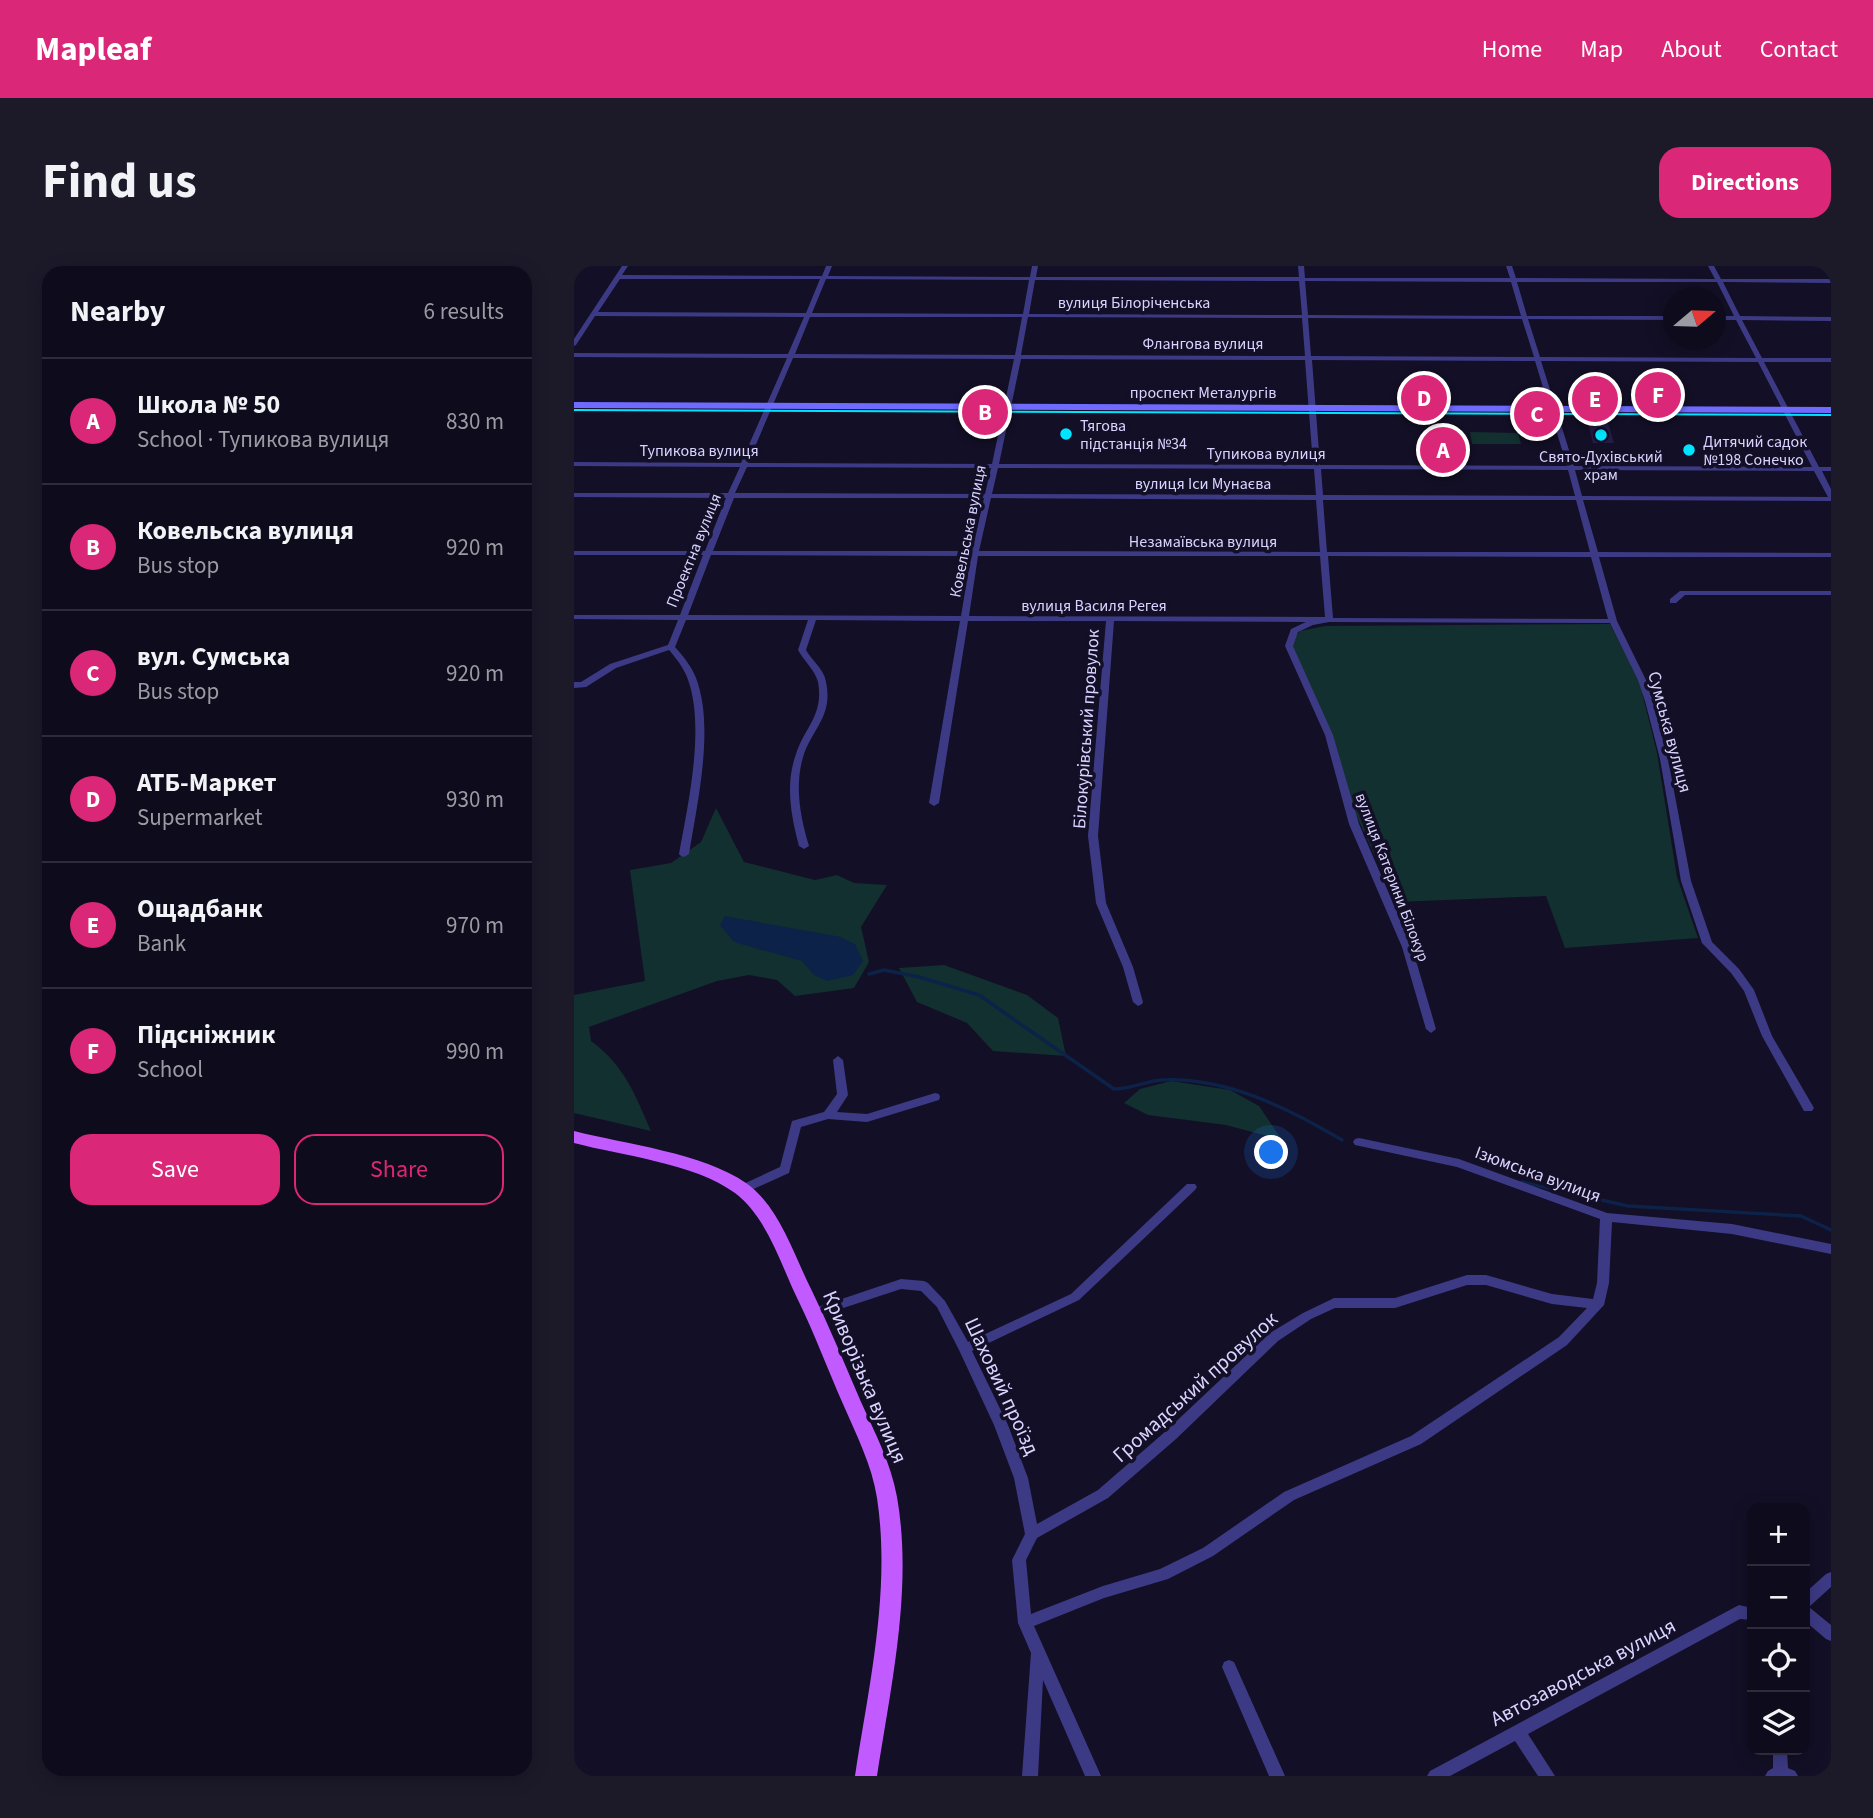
<!DOCTYPE html>
<meta charset="utf-8">
<style>
:root{--surface:#0e0b1c;--page:#1c1929;--text:#f1f3f6;--muted:#9b9ba3;--line:#2e2b3b;--accent:#db2777}
body{margin:0;font-family:"Source Sans 3",sans-serif;background:var(--page);color:var(--text)}
.controls{position:absolute;right:21px;bottom:21px;display:grid;overflow:hidden;border-radius:14px;box-shadow:0 4px 18px #0003}
.controls button{width:63px;height:63px;display:grid;place-items:center;padding:0;border:0;border-bottom:2px solid var(--line);background:var(--surface);color:var(--text);font:35px sans-serif}
.compass{position:absolute;left:1089px;top:21px;width:63px;height:63px;border-radius:50%;background:var(--surface);box-shadow:0 4px 18px #0003;rotate:71deg}
.you{position:absolute;left:698px;top:887px;width:24px;height:24px;margin:-18px;border:5px solid #fff;border-radius:50%;background:#1a73e8;box-shadow:0 0 0 10px #1a73e833}
.badge{display:grid;place-items:center;width:46px;height:46px;border-radius:50%;background:var(--accent);color:#fff;font-size:23px;font-weight:700}
.pin{position:absolute;translate:-50% -50%;border:4px solid #fff;box-shadow:0 2px 7px #0006}
.list{margin:0;padding:0;list-style:none}
h2{display:flex;justify-content:space-between;align-items:center;height:91px;margin:0;padding:0 28px;font-size:30px}
h2 small{font-size:23px;font-weight:400;color:var(--muted)}
.list li{display:grid;grid-template-columns:46px 1fr auto;gap:21px;align-items:center;box-sizing:border-box;height:126px;padding:0 28px;border-top:2px solid var(--line)}
.list b{display:block;font-size:26px;white-space:nowrap}
.list p{margin:0;font-size:23px;white-space:nowrap;color:var(--muted)}
.list em{font-size:23px;font-style:normal;color:var(--muted)}
.actions{display:flex;gap:14px;padding:21px 28px}
.actions a{flex:1;padding:16px 0;border:2px solid var(--accent);border-radius:21px;text-align:center;font-size:24px;color:var(--accent)}
.actions .main{background:var(--accent);color:#fff}
.icon{flex:none;width:38px;height:38px;fill:none;stroke:currentColor;stroke-width:2;stroke-linecap:round;stroke-linejoin:round}
.map{position:relative;flex:none;width:1257px;height:1510px;overflow:hidden;border-radius:21px}
header{display:flex;align-items:center;gap:42px;box-sizing:border-box;height:98px;padding:0 35px;background:var(--accent);color:#fff}
header strong{font-size:33px}
nav{display:flex;gap:38px;margin-inline-start:auto;font-size:24px}
.intro{display:flex;align-items:center;justify-content:space-between;box-sizing:border-box;height:168px;padding:0 42px}
h1{margin:0;font-size:49px}
.button{padding:18px 32px;border-radius:21px;background:var(--accent);color:#fff;font-size:24px;font-weight:700}
main{display:flex;gap:42px;padding:0 42px}
aside{flex:1;background:var(--surface);border-radius:21px;box-shadow:0 4px 18px #0003}
.map>svg:first-child{display:block}
.green{fill:#12302f}
.water{fill:#0c2248}
.lines{fill:none;stroke-linecap:round;stroke-linejoin:round}
.stream{stroke:#0c2248;stroke-width:3.5}
.building{fill:#241b47}
.street{fill:#3d3a85;fill-rule:evenodd}
.secondary{fill:#6f6bff;fill-rule:evenodd}
.primary{fill:#c25bff;fill-rule:evenodd}
.tram{stroke:#00e5ff;stroke-width:2}
.poi-dot{fill:#00e5ff;stroke:#130f26;stroke-width:2.5}
.labels{text-anchor:middle;stroke-width:7;stroke-linejoin:round;paint-order:stroke}
.far-street-label{font-size:16px;fill:#d9d4ff;stroke:#130f26}
.far-poi-label{font-size:16px;fill:#d9d4ff;stroke:#130f26;text-anchor:start}
.street-label{font-size:18px;fill:#d9d4ff;stroke:#130f26}
.near-street-label{font-size:21px;fill:#d9d4ff;stroke:#130f26}
</style>
<header>
<strong>Mapleaf</strong>
<nav><a>Home</a><a>Map</a><a>About</a><a>Contact</a></nav>
</header>
<div class="intro"><h1>Find us</h1><a class="button">Directions</a></div>
<main>
<aside>
<h2>Nearby<small>6 results</small></h2>
<ul class="list">
<li><span class="badge">A</span><div><b>Школа № 50</b><p>School · Тупикова вулиця</p></div><em>830 m</em></li>
<li><span class="badge">B</span><div><b>Ковельска вулиця</b><p>Bus stop</p></div><em>920 m</em></li>
<li><span class="badge">C</span><div><b>вул. Сумська</b><p>Bus stop</p></div><em>920 m</em></li>
<li><span class="badge">D</span><div><b>АТБ-Маркет</b><p>Supermarket</p></div><em>930 m</em></li>
<li><span class="badge">E</span><div><b>Ощадбанк</b><p>Bank</p></div><em>970 m</em></li>
<li><span class="badge">F</span><div><b>Підсніжник</b><p>School</p></div><em>990 m</em></li>
</ul>
<div class="actions"><a class="main">Save</a><a>Share</a></div>
</aside>
<div class="map">
<svg width="1257" height="1510" viewBox="0 0 1257 1510">
<rect width="100%" height="100%" fill="#130f26"/>
<g class="green">
<path d="M896 166 944 167 947 178H898Z"/>
<path d="M1036 358 1065 414 1083 487 1103 611 1124 672 991 682 972 630 822 636 782 549 755 462 717 376 726 365 751 360Z"/>
<path d="M142 542 170 596 241 614 263 609 280 617 313 619 287 661 295 696 280 722 221 730 203 714 175 709 143 715 15 761 17 775C50 799 61 828 77 865L0 847V729L71 715 56 604 97 597 127 576Z"/>
<path d="M370 699 453 729 484 752 492 790 419 785 393 757 343 736 325 702Z"/>
<path d="M597 815 656 824 685 840 708 874 652 859 574 849 550 837 566 823Z"/>
</g>
<path class="water" d="M151 650 267 671 281 678 289 695 279 709 253 715 240 709 228 695 160 676 146 659Z"/>
<g class="lines">
<g class="stream">
<path d="M295 708 310 704 345 711 405 729 540 823C557 823 572 815 588 814 652 811 714 842 768 874"/>
<path d="M948 916 1054 940 1227 950 1257 964"/>
</g>
</g>
<path class="building" d="M1014 157H1034L1040 177H1019Z"/>
<g class="lines">
<g class="street">
<path d="M48 0H54L48 9 248 10 252 0H258L254 10 456 11 458 0H464L462 11H725L724 0H730L731 12H936L932 0H938L942 12 1141 13 1134 0H1140L1147 13H1257V17L1149 16 1166 50 1257 51V55L1168 54 1188 92H1257V96H1190L1245 201H1257V205H1248L1257 223V235L1009 234 1024 286 1257 287V291H1025L1043 355 1072 414 1079 435 1094 493 1117 615 1138 676 1165 703 1180 724 1198 770 1240 842 1238 845H1230L1188 770 1170 725 1157 707 1128 677 1107 615 1086 493 1071 435 1064 414 1036 357 755 356 739 359 724 366 719 380 759 469 785 558 838 681 862 763 857 767 852 763 828 681 775 558 751 469 711 380 717 363 732 356 540 355 524 570 532 637 559 701 569 736 568 738 564 740 559 736 549 701 522 637 514 570 532 355H394L365 537 360 540 355 537 386 355 242 354 232 384C238 395 250 403 252 416 259 449 240 461 230 488 220 518 226 550 235 580L230 583 225 580C217 550 211 518 222 488 231 461 250 449 244 416 241 404 230 395 224 384L234 354H112L101 381C109 390 118 401 122 412 141 461 123 538 115 588L110 591 107 590 105 588C114 538 132 459 113 411 109 401 102 392 95 384L42 402 12 421 0 422V416H7L36 398 94 379 104 354 0 353V349H106L129 289H0V285H131L152 232 0 231V227H154L166 201 0 200V196L167 197 213 92 0 91V87L214 88 230 51 21 50 2 79 0 80V73ZM46 13H246L232 47 24 46ZM252 13 455 14 449 48 238 47ZM461 14 725 15 728 49 455 48ZM731 15 937 16 947 50 734 49ZM943 16H1143L1160 50H1142V54H1162L1182 92 966 91 954 53 1100 54V50H953ZM236 51H448L441 89 221 88ZM454 51 728 52 731 90 447 89ZM734 52 948 53 960 91 737 90ZM219 92 440 93 418 198 174 197ZM447 93 731 94 739 199 425 198ZM738 94 961 95 993 200 746 199ZM967 95 1184 96 1238 201 1000 200ZM173 201 417 202 411 228 161 227ZM424 202 740 203 742 229 418 228ZM747 203 994 204 1001 230 749 229ZM1001 204 1240 205 1254 231 1008 230ZM160 232H410L398 285H139ZM417 232 742 234 746 286 405 285ZM749 234H1002L1016 286H753ZM137 289 397 290 387 350 114 349ZM404 290H746L751 351 395 350ZM754 290 1017 291 1034 353 759 352Z"/>
<path d="M1106 325H1257V329H1111L1102 337H1096V333Z"/>
<path d="M264 790 269 794 274 829 263 846 293 848 361 827 365 828 366 831 365 834 293 856 254 853 227 861 215 907 173 926H165L163 923 165 920 206 901 218 855 250 846 263 828 259 794Z"/>
<path d="M785 872 885 893 1033 947 1158 958 1257 978V988L1158 968 1038 956 1035 1017 1030 1039 993 1079 847 1178 720 1234 639 1290 594 1313 530 1332 460 1360 527 1510H511L469 1414 464 1510H448L457 1387 444 1357 438 1294 451 1268 440 1212 420 1159 385 1084 363 1041 347 1025 327 1023 239 1052 235 1050 233 1047 235 1044 327 1013 350 1015 354 1017 371 1035 394 1076 497 1028 613 918H621L623 921 621 924 505 1034 398 1085 434 1159 454 1212 463 1258 524 1224 592 1165 696 1067 729 1047 756 1034 760 1032H821L893 1009H912L978 1028 1019 1033 1023 1017 1026 953 883 901 781 879 779 876 781 873ZM893 1019H912L978 1038 1013 1042 985 1071 837 1170 710 1226 629 1282 586 1303 529 1320 457 1348 452 1294 463 1272 534 1232 602 1173 704 1075 737 1053 761 1042H821Z"/>
<path d="M1257 1306V1321L1235 1341 1257 1359V1375L1252 1373 1231 1355V1327L1252 1308Z"/>
<path d="M1165 1339 1178 1342V1354L1166 1353 954 1468 981 1510H964L941 1475 876 1510H853L856 1505Z"/>
<path d="M655 1394 660 1396 711 1510H695L648 1401 650 1396Z"/>
<path d="M1199 1484H1213L1214 1502 1221 1505 1224 1510H1191L1194 1505 1199 1502Z"/>
</g>
<path class="secondary" d="M0 136 1257 141V147L0 142Z"/>
<path class="primary" d="M0 865C51 878 129 887 172 917 206 941 220 990 238 1025 256 1062 271 1099 287 1136 301 1167 317 1197 323 1231 339 1322 317 1419 303 1510H281C295 1419 317 1324 303 1232 298 1199 282 1168 269 1138 254 1104 241 1069 225 1036 207 1000 194 952 161 927 120 897 49 890 0 877Z"/>
<path class="tram" d="M0 144 1257 149"/>
</g>
<g class="poi-dot">
<circle cx="492" cy="168" r="7"/>
<circle cx="1027" cy="169" r="7"/>
<circle cx="1115" cy="184" r="7"/>
</g>
<g class="labels">
<g class="far-street-label">
<text x="560" y="42">вулиця Білоріченська</text>
<text x="629" y="83">Флангова вулиця</text>
<text x="629" y="132">проспект Металургів</text>
<text x="125" y="190">Тупикова вулиця</text>
<text x="692" y="193">Тупикова вулиця</text>
<text x="629" y="223">вулиця Іси Мунаєва</text>
<text transform="translate(393 265) rotate(-79)" y="6">Ковельська вулиця</text>
<text x="629" y="281">Незамаївська вулиця</text>
<text transform="translate(119 284) rotate(-68)" y="6">Проектна вулиця</text>
<text x="520" y="345">вулиця Василя Регея</text>
<text transform="translate(819 611) rotate(69)" y="6">вулиця Катерини Білокур</text>
</g>
<g class="far-poi-label">
<text x="506" y="165">Тягова<tspan x="506" dy="18">пiдстанцiя №34</tspan></text>
<text x="1129" y="181">Дитячий садок<tspan x="1129" dy="18">№198 Сонечко</tspan></text>
<text x="1027" y="196" text-anchor="middle">Свято-Духівський<tspan x="1027" dy="18">храм</tspan></text>
</g>
<g class="street-label">
<text transform="translate(512 463) rotate(-86)" y="6">Білокурівський провулок</text>
<text transform="translate(1096 466) rotate(75)" y="6">Сумська вулиця</text>
<text transform="translate(964 908) rotate(20)" y="6">Ізюмська вулиця</text>
</g>
<g class="near-street-label">
<text transform="translate(291 1111) rotate(67)" y="7">Криворізька вулиця</text>
<text transform="translate(428 1120) rotate(65)" y="7">Шаховий проїзд</text>
<text transform="translate(621 1121) rotate(-42)" y="7">Громадський провулок</text>
<text transform="translate(1009 1406) rotate(-28)" y="7">Автозаводська вулиця</text>
</g>
</g>
</svg>
<div class="controls">
<button>+</button>
<button>−</button>
<button><svg class="icon" aria-label="locate" viewBox="0 0 24 24"><circle cx="12" cy="12" r="6"/><path d="M12 2v4M12 18v4M2 12h4M18 12h4"/></svg></button>
<button><svg class="icon" aria-label="layers" viewBox="0 0 24 24"><path d="M12 4l9 5-9 5-9-5zM3 14l9 5 9-5"/></svg></button>
</div>
<svg class="compass" viewBox="-18 -18 36 36"><path d="M0-13l5 13h-10z" fill="#e53935"/><path d="M0 13l5-13h-10z" fill="#9b9ba3"/></svg>
<div class="you"></div>
<div class="pin badge" style="left:869px;top:184px">A</div>
<div class="pin badge" style="left:411px;top:146px">B</div>
<div class="pin badge" style="left:963px;top:148px">C</div>
<div class="pin badge" style="left:850px;top:132px">D</div>
<div class="pin badge" style="left:1021px;top:133px">E</div>
<div class="pin badge" style="left:1084px;top:129px">F</div>
</div>
</main>
